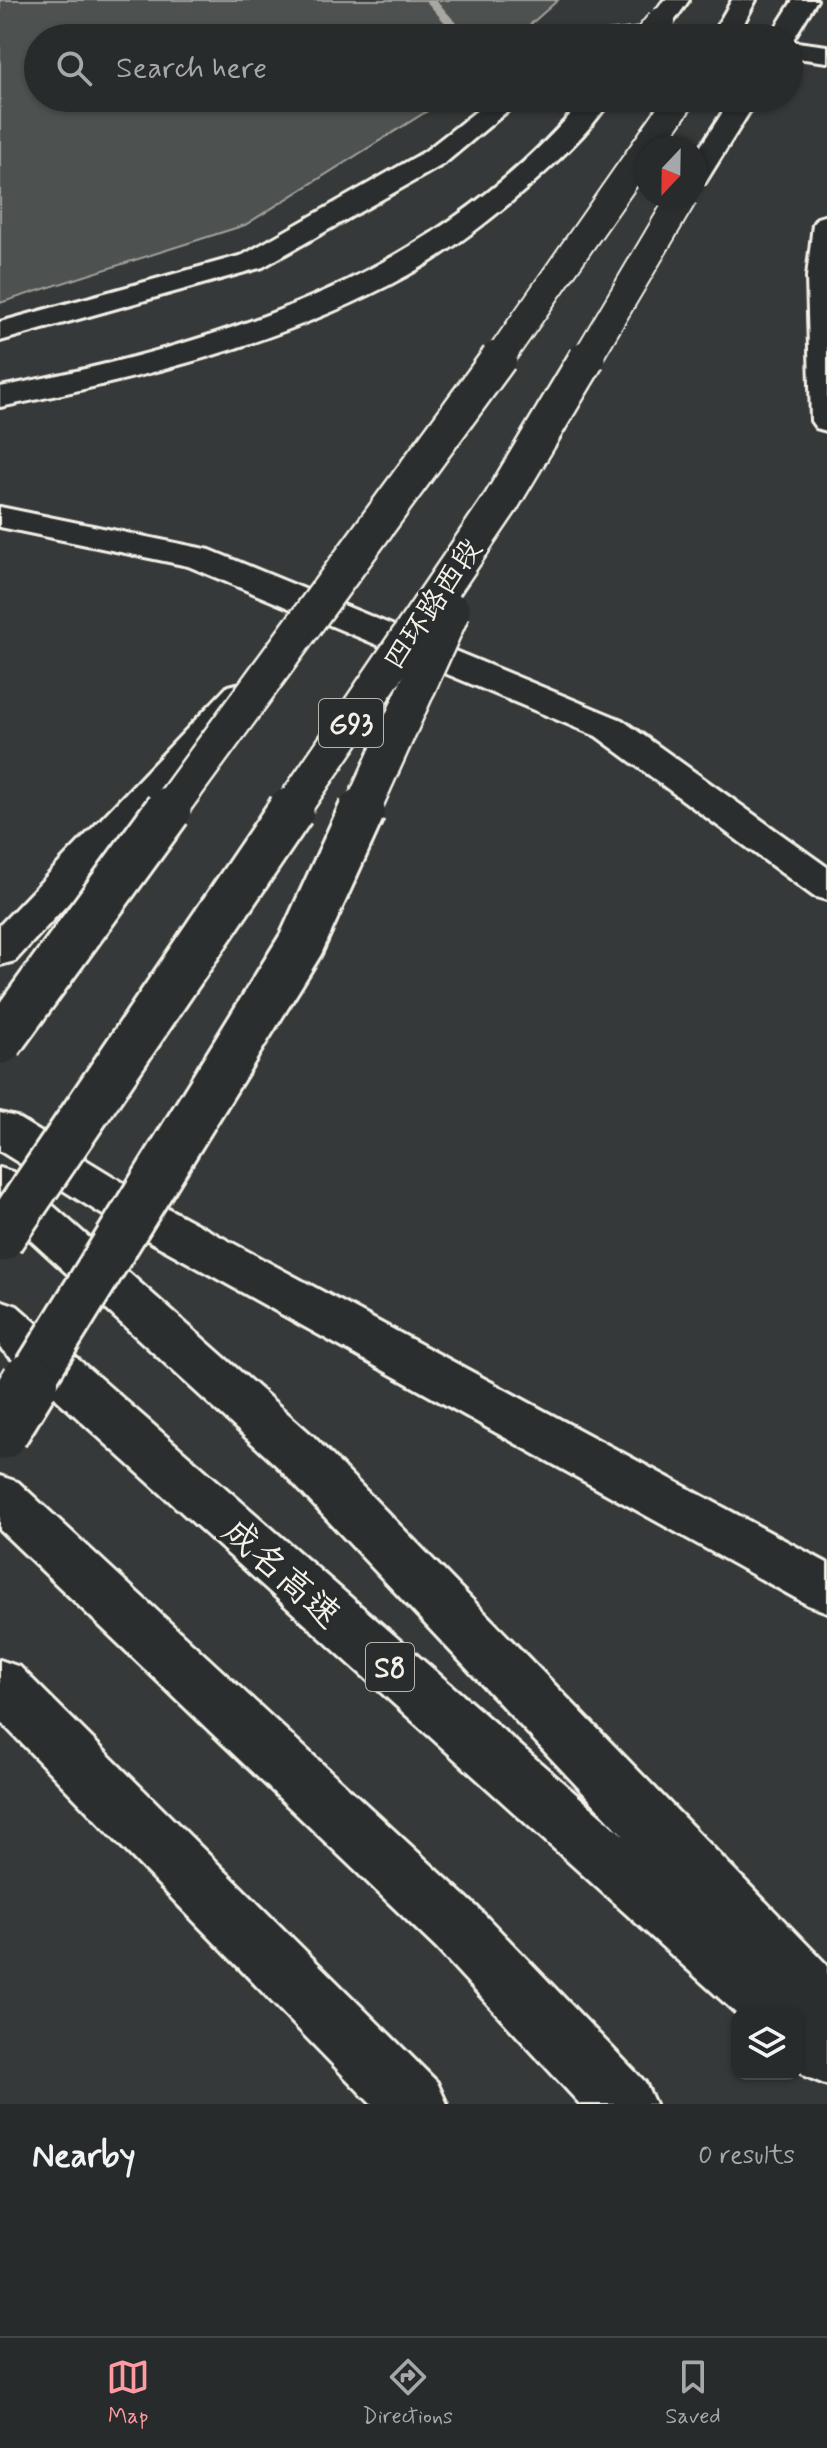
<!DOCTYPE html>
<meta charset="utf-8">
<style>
:root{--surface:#282b2b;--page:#303333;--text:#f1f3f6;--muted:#a5a7a9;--line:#444747;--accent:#ff9aa2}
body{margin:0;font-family:Mynerve,"LXGW WenKai TC",sans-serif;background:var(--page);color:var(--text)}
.controls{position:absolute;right:24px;bottom:24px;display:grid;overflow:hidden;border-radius:16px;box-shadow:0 2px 6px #0004}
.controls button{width:72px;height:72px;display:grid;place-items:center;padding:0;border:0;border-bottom:2px solid var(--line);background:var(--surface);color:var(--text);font:40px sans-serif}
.compass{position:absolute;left:635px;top:136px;width:72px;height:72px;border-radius:50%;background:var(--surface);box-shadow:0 2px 6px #0004;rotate:202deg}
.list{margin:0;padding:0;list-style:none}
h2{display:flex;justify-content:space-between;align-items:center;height:104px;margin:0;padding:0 32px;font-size:34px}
h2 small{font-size:26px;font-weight:400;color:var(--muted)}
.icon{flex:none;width:44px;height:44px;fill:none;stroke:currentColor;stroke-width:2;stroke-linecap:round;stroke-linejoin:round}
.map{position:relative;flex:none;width:827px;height:2104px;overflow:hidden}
.search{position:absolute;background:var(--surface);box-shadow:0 2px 6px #0004;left:24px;right:24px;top:24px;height:88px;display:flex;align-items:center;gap:20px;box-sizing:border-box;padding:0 28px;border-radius:44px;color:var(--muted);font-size:30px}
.sheet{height:232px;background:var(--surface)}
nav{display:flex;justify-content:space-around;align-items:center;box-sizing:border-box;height:112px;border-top:2px solid var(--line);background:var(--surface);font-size:22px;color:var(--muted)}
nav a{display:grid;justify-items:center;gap:4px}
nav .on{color:var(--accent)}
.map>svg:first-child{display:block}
.green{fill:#4e514f;stroke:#a1a19c;stroke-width:2}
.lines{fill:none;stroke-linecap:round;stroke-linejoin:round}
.stream{fill:#a8a7a1;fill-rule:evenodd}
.minor-casing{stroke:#f4f1e8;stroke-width:6}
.highway-casing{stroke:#f4f1e8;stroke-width:6}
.minor{fill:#2a2d2e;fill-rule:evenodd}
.highway{fill:#2a2d2e;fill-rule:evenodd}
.highway-bridge-far3-casing{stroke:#f4f1e8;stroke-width:32;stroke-linecap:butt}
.highway-bridge-far2-casing{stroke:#f4f1e8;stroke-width:40;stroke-linecap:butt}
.highway-bridge-far1-casing{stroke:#f4f1e8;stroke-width:51;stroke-linecap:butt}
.highway-bridge-casing{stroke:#f4f1e8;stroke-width:62;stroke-linecap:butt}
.highway-bridge-far3{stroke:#2a2d2e;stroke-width:28}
.highway-bridge-far2{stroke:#2a2d2e;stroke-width:35}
.highway-bridge-far1{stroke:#2a2d2e;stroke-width:45}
.highway-bridge{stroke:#2a2d2e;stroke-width:56}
.labels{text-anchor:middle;stroke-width:7;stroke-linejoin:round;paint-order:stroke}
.shield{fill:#2a2d2e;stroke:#b7b6b0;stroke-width:2}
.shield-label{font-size:28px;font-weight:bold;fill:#f4f1e8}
.street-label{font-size:30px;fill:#f4f1e8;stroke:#2a2d2e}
.near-street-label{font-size:36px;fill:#f4f1e8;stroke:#2a2d2e}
</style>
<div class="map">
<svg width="827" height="2104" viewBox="0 0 827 2104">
<rect width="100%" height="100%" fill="#363939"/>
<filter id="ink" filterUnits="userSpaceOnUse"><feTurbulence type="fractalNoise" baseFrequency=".0125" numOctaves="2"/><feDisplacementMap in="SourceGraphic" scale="16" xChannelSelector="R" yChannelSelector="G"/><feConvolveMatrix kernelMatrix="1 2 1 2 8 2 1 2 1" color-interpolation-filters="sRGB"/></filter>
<g filter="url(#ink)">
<path class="green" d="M0 0H558L515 38H38V98H448L245 225 0 303Z"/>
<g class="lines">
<path class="stream" d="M425 0H436L466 34V38H458Z"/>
<defs>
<g id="minor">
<path d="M659 27 698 33 702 38H602L606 33Z"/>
<path d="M789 41 827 46V62L789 57Z"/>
<path d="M493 98H523L444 164 263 267 0 341V322L243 255 424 152Z"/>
</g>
<g id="highway">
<path d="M664 0H689L670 27H652L648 22Z"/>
<path d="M732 0H756L736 38H710Z"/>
<path d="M793 0H817L791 43 789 38H769Z"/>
<path d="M585 98H612C588 134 557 162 525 190 489 221 449 252 408 275 282 344 139 379 0 407V387C223 343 433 278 585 98Z"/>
<path d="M732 98H758L705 183 695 185V155Z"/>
<path d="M827 215V431L816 428 811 421 807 277 813 224 817 218Z"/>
<path d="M0 507 210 550 622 720 827 867V900L813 896 596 736 188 566 0 527Z"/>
<path d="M241 683 254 686 260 694 254 702 15 961 0 965V925L228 686Z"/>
<path d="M0 1113 16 1117 145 1196 827 1563V1612L808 1605 111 1220 0 1151Z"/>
<path d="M0 1168 16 1173 313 1436 827 1965V2085L805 2076 797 2068V2014H737L0 1348V1300L17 1306 624 1836 277 1466 0 1212Z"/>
<path d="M0 1476 18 1482 478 1908 645 2082 655 2104H580L436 1948 0 1530Z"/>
<path d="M0 1660 20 1667 437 2082 447 2104H371L0 1721Z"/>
</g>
</defs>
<use href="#minor" class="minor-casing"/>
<use href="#highway" class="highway-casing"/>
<use href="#minor" class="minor"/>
<use href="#highway" class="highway"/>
<defs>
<g id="highway-bridge-far3">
<path d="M648 38 661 22"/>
<path d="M498 360 681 98"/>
<path d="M586 360 683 196"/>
</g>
<g id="highway-bridge-far2">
<path d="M167 812 499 358"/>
<path d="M290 812 501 502 587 358"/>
<path d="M361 812 452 611"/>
</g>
<g id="highway-bridge-far1">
<path d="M0 1041 168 810"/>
<path d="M0 1239 291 810"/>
<path d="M29 1384 301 944 362 810"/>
</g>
<path id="highway-bridge" d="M0 1431 30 1382"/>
</defs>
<use href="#highway-bridge-far3" class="highway-bridge-far3-casing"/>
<use href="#highway-bridge-far2" class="highway-bridge-far2-casing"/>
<use href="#highway-bridge-far1" class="highway-bridge-far1-casing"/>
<use href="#highway-bridge" class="highway-bridge-casing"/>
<use href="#highway-bridge-far3" class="highway-bridge-far3"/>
<use href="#highway-bridge-far2" class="highway-bridge-far2"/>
<use href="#highway-bridge-far1" class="highway-bridge-far1"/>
<use href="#highway-bridge" class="highway-bridge"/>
</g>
</g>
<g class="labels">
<g class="shield">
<rect x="319" y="699" width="64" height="48" rx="6"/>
<rect x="366" y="1643" width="48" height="48" rx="6"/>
</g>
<g class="shield-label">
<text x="351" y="733">G93</text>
<text x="390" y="1677">S8</text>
</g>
<g class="street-label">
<text transform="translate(432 604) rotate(-56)" y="10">四环路西段</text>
</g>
<g class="near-street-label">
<text transform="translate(283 1572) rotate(42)" y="13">成名高速</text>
</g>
</g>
</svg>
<div class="controls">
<button><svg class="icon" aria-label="layers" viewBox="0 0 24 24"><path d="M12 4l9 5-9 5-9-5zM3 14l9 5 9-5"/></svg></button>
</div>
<svg class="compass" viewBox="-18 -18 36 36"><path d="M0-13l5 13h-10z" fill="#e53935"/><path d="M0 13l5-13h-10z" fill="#a5a7a9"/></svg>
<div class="search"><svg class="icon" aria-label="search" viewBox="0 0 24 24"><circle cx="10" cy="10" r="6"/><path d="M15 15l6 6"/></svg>Search here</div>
</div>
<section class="sheet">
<h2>Nearby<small>0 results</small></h2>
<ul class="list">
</ul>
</section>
<nav>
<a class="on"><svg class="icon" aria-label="map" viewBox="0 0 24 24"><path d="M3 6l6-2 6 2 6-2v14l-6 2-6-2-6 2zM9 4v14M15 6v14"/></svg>Map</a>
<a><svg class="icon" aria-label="directions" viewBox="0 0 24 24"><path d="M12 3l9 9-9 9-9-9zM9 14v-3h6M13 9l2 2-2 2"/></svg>Directions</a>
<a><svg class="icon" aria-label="saved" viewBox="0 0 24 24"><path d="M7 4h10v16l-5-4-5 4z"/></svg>Saved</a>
</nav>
